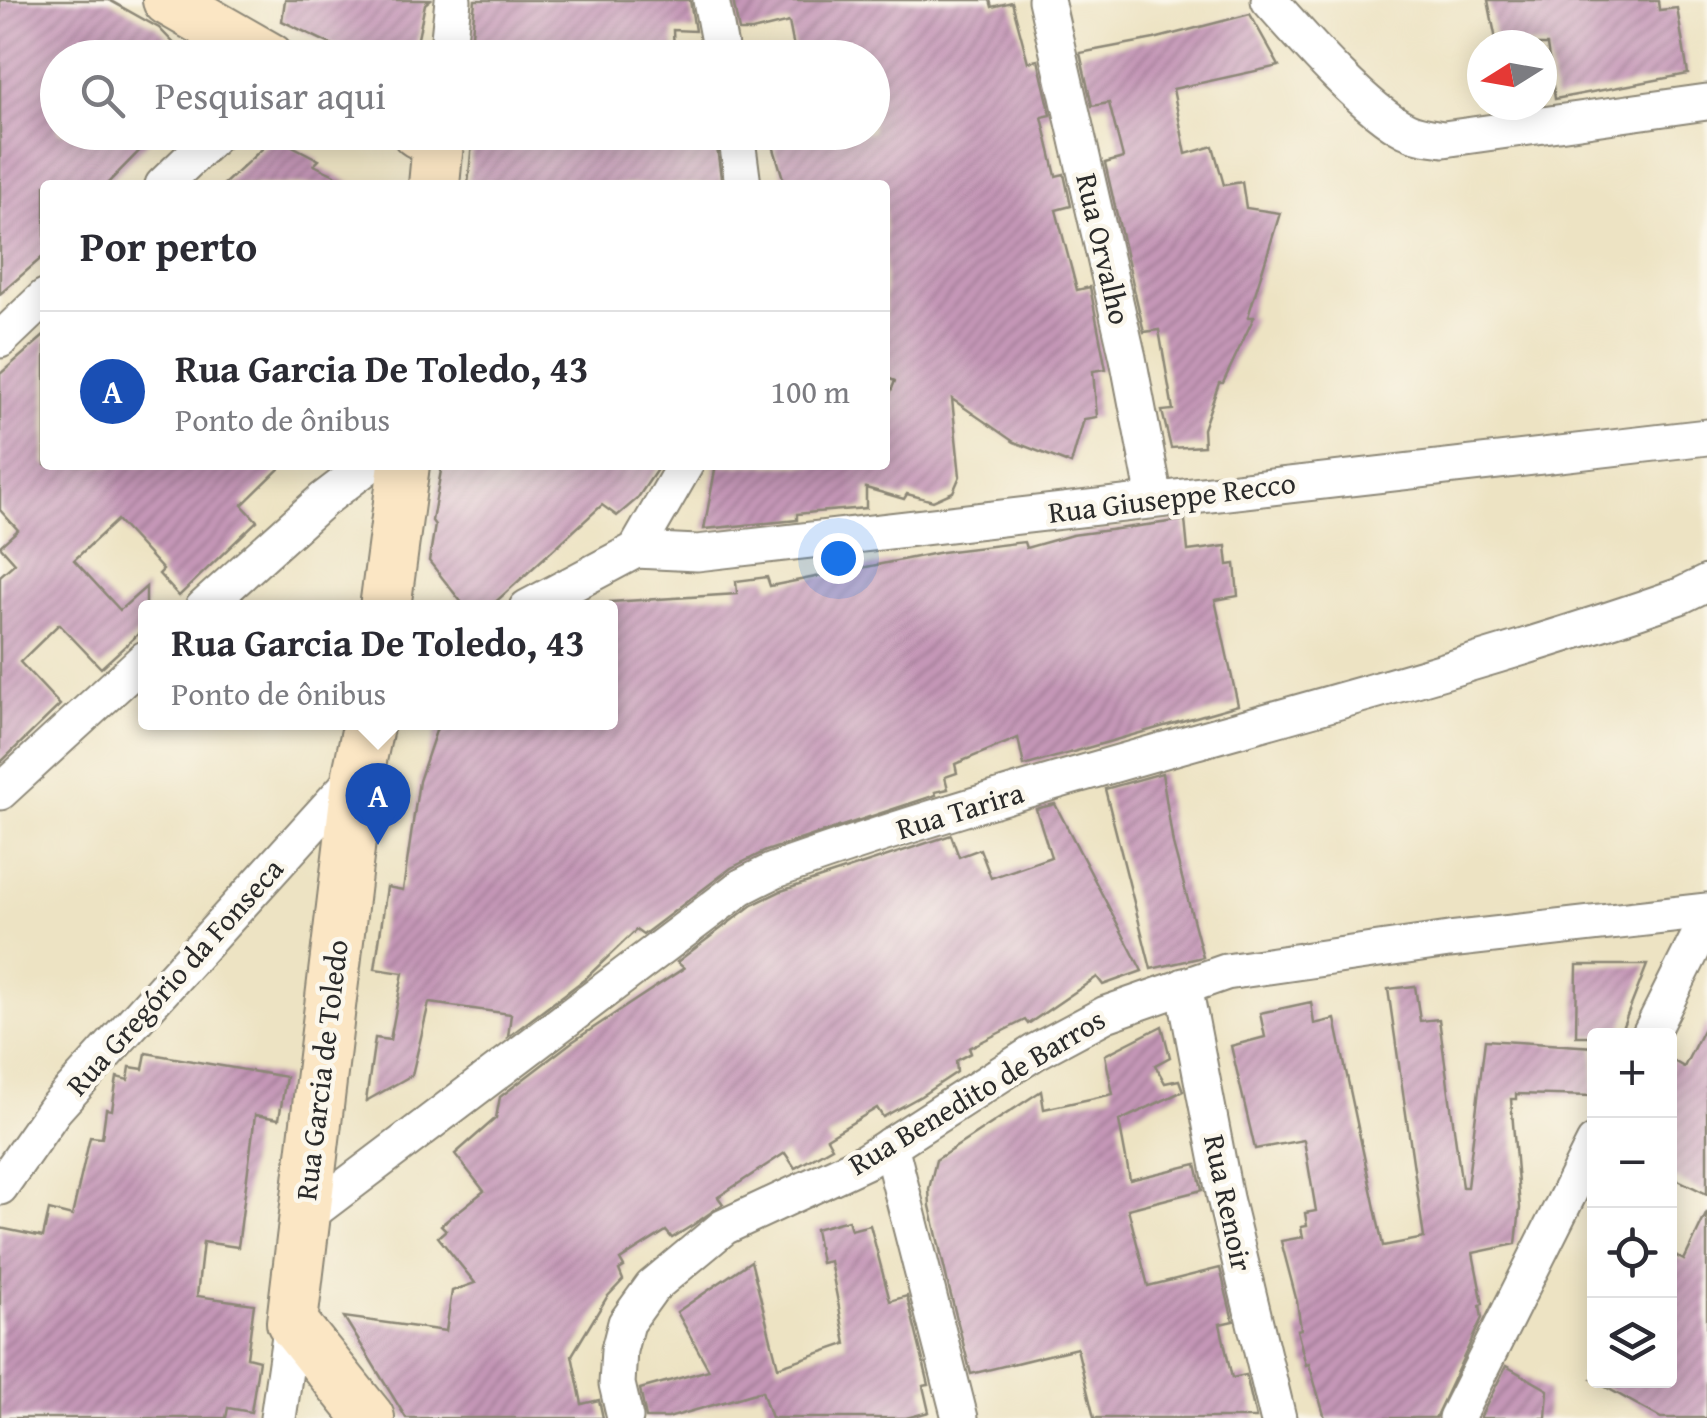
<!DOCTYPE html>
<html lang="pt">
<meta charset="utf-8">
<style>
:root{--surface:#fff;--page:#f2f2f3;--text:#2b2b33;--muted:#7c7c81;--line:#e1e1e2;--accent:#b5179e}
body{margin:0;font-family:"Gentium Book Plus",serif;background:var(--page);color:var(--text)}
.controls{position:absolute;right:30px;bottom:30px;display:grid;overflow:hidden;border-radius:10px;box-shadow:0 5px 25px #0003}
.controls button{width:90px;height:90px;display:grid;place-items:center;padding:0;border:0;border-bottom:2px solid var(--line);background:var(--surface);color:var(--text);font:50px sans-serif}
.compass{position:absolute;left:1467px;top:30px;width:90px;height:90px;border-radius:50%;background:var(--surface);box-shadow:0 5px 25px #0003;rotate:259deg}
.you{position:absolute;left:838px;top:558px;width:35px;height:35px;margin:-25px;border:8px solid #fff;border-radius:50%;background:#1a73e8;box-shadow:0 0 0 15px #1a73e833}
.badge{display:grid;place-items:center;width:65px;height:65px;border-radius:50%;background:var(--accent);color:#fff;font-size:32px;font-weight:700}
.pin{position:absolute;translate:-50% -82px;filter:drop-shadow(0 2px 5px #0008)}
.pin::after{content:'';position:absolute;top:52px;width:35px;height:30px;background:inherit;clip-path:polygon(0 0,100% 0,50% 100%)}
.popup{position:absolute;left:138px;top:600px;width:480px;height:130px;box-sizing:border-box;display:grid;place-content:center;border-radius:10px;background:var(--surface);filter:drop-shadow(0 2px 8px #0005);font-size:32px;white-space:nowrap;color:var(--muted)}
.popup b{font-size:38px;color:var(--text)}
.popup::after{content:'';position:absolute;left:50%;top:100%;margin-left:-20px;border:20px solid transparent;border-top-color:var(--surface)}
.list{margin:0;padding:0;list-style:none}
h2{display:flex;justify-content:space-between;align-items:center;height:130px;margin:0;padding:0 40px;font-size:42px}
h2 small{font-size:32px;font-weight:400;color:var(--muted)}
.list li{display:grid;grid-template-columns:65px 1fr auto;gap:30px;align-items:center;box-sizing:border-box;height:160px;padding:0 40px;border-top:2px solid var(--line)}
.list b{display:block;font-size:38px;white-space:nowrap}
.list p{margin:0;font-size:32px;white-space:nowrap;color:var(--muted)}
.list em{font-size:32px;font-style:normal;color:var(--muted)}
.icon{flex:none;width:55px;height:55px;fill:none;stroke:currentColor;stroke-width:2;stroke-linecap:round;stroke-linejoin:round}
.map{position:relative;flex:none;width:1707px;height:1418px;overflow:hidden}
.search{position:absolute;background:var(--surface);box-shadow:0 5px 25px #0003;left:40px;top:40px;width:850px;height:110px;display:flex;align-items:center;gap:25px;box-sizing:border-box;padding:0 35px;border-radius:55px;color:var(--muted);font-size:38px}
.panel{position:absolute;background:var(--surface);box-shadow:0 5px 25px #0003;left:40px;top:180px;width:850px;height:290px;border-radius:10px}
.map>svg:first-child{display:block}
.building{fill:url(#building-hatch)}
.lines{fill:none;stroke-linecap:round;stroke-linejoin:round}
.street-casing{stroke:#8c8777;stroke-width:39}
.secondary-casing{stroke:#8c8777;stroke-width:54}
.street{stroke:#fff;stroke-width:35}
.secondary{stroke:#fbe6c4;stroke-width:50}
.labels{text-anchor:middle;stroke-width:9;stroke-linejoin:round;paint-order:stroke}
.street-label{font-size:30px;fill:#2b2b2b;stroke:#fbf7ec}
</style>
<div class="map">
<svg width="1707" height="1418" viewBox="0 0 1707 1418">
<defs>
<pattern id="building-hatch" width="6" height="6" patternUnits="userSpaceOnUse" patternTransform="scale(2.5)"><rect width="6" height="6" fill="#c597b7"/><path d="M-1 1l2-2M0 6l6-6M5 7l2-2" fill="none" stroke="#a07b95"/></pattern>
</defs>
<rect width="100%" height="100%" fill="#fbf7ec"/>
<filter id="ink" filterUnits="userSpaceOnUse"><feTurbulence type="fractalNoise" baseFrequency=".01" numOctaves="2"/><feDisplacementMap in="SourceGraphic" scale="20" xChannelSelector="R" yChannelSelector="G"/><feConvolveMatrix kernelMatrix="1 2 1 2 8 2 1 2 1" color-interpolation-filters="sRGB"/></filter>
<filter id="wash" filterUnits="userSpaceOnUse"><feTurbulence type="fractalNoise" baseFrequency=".0048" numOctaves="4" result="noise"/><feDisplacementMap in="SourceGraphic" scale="40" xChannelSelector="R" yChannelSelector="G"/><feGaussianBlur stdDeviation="2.25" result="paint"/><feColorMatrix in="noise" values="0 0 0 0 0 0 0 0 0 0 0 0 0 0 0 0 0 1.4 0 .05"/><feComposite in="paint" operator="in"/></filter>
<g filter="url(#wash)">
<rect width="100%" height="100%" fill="#ede3c3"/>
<g id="blocks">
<g class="building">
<path d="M0 0H109L159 28 188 58H58V132H158L106 185H45V255L0 294Z"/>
<path d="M285 0H430L425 4 414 58H379L380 45 366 58H341L343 50 282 21Z"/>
<path d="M475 0H690L695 31 673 30 674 52 651 58H470Z"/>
<path d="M733 0H990L992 7 1012 2 1028 62 1038 60 1051 115 1042 117 1056 176 1064 174 1071 206 1056 210 1077 290 1090 287 1106 369 1093 371 1097 417 1084 419 1071 464 1014 442 952 399 960 476 953 492 933 501 907 494 904 499 866 488V508L816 512 797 514V520L704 529 716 465H885V406L895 381 885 377V185H785L769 132H872V58H796L789 22 752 31H739Z"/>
<path d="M1488 0H1658L1659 10 1677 8 1688 74 1555 99 1547 45H1497Z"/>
<path d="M1250 14 1279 66 1173 89 1186 154 1213 146 1224 185 1242 182 1246 208 1280 213 1248 317H1254L1223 383H1219L1203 429 1204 446 1171 448 1162 411 1173 410 1159 330 1144 332 1105 163 1123 158 1109 103 1092 106 1080 53 1154 39Z"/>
<path d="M473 132H560L557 143 636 139V132H715L722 185H468Z"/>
<path d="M275 137 319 160 314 165 355 185H223Z"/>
<path d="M45 335V465H283L242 505 257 521 179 596 159 574 163 570 117 520 74 560 120 610 146 587V627L101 668 59 624 20 662 60 705 0 763V576L15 563 0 546 18 530 0 510V374Z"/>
<path d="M442 465H660L637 499 617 516 602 505 489 608H466L429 561 435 525 432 521Z"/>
<path d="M1185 520 1188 551 1226 546 1228 565 1235 564 1238 596 1215 600 1238 705 1024 766 1018 738 955 764 957 773 945 777 948 789 935 792 936 795 766 851 731 868 643 935 636 930 585 979 508 1037 511 1014 429 1003 412 1075 366 1101 375 1038 390 1040 403 973 375 969 387 887 403 890 419 781 439 722H610V602L737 594 736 581 767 577 770 586 942 552 1024 542 1026 548 1072 535Z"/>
<path d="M1162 773 1173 844 1203 957 1151 969 1105 789Z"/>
<path d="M1055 804 1142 971 1103 985 1097 977 1028 1024 1025 1020 969 1048 971 1053 956 1061 957 1072 921 1096 883 1117 877 1108 827 1138 832 1147 795 1168 785 1153 718 1197 723 1204 693 1225 672 1238 666 1231 620 1260 624 1267 619 1270 623 1280 607 1297 572 1355 582 1404 599 1400 603 1418H406L344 1317 446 1331 452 1291 475 1283 438 1237 446 1230 441 1225 484 1191 455 1154 496 1118 500 1097 572 1042 684 968 677 962 752 905 781 891 951 835 959 857 980 849 991 878 1051 857 1036 809Z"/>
<path d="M1577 965H1647L1619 1036H1576Z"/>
<path d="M1415 986 1420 1021 1439 1019 1462 1187H1467L1485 1040 1594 1047V1096L1516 1094V1099H1511L1520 1208 1516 1244 1473 1253 1483 1304 1480 1305 1482 1318 1435 1418H1325L1309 1364 1306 1365 1297 1330 1301 1329 1297 1302 1281 1241 1303 1237 1301 1227 1307 1226 1305 1213 1316 1211 1304 1140 1255 1149 1231 1046 1265 1037 1260 1013 1311 1002 1314 1024 1335 1019 1383 1246 1424 1238 1388 989Z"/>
<path d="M1707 1022V1194L1670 1176V1059L1684 1067Z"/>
<path d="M1162 1026 1170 1057 1155 1065 1165 1083 1179 1080 1183 1091 1119 1121 1130 1180 1196 1164 1202 1190 1128 1209 1148 1286 1220 1268 1233 1321 1220 1324 1232 1378 1246 1375 1256 1418H1094L1077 1348 971 1374 948 1284 930 1206 929 1189 936 1160 1041 1091 1044 1109 1113 1094 1105 1055Z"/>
<path d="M146 1053 286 1077 279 1119 255 1115 238 1247 203 1242 197 1296 254 1304 247 1357 259 1360 251 1412 228 1408 226 1418H0V1228L43 1237 49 1210 72 1216 90 1137 102 1138 106 1109 112 1110 117 1077 128 1080 130 1067 143 1069Z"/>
<path d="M1707 1212V1418H1661L1593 1380H1670V1253L1684 1260Z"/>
<path d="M848 1220 851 1230 870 1225 890 1301 907 1296 929 1385 923 1386 929 1412 906 1418H771L762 1391 668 1418H646L640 1389 709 1370 677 1312 751 1261 778 1367 846 1344 830 1261 821 1263 815 1229Z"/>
<path d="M1506 1366 1548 1390 1546 1418H1480Z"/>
</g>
</g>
</g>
<g filter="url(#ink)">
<use href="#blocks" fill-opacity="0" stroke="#8c8777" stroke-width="2.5"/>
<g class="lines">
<defs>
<g id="street">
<path d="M711 0 722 58"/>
<path d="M1046 0 1128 358 1155 499"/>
<path d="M1269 0C1301 36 1364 109 1406 130 1418 136 1430 137 1444 139L1707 102"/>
<path d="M447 58 453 0"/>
<path d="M736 132 743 185"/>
<path d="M163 185 218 132"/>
<path d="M0 340 45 297"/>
<path d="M636 550 697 553 1707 437"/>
<path d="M203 608 323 500 369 465"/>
<path d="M527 608 636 550 685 465"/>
<path d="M0 792 145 659"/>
<path d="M1184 986 1225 1198 1278 1418"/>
<path d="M1649 1036 1707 920"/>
<path d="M890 1145 960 1418"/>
<path d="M0 1187 54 1110 358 774"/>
<path d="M304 1218 708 912 741 887 773 871C1071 765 1381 700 1680 596L1707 583"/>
<path d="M278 1418 292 1322"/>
<path d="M625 1418 617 1384 619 1350 626 1323 652 1287 724 1227 866 1161 1035 1052 1106 1014 1226 972 1449 940 1707 911"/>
<path d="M1456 1418 1594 1143"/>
</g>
<g id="secondary">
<path d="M168 0 269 58"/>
<path d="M417 132 438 143 434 185"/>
<path d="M385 608 404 465"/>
<path d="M369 1418 292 1322 358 774 369 722"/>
</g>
</defs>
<use href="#street" class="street-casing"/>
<use href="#secondary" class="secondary-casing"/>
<use href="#street" class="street"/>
<use href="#secondary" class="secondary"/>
</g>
</g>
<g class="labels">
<g class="street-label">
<text transform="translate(1103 249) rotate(77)" y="10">Rua Orvalho</text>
<text transform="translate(1172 498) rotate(-7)" y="10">Rua Giuseppe Recco</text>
<text transform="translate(960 811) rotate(-17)" y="10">Rua Tarira</text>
<text transform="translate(175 977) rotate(-48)" y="10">Rua Gregório da Fonseca</text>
<text transform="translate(322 1070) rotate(-83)" y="10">Rua Garcia de Toledo</text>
<text transform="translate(977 1092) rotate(-31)" y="10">Rua Benedito de Barros</text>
<text transform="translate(1228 1203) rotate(78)" y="10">Rua Renoir</text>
</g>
</g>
</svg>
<div class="controls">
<button>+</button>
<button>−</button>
<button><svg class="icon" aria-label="locate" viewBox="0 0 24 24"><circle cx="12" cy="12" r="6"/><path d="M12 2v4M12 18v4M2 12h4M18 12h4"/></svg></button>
<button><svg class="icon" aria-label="layers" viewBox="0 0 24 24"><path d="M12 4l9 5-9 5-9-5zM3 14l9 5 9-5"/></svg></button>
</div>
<svg class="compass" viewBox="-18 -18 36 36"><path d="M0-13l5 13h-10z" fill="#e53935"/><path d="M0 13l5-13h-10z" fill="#7c7c81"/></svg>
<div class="you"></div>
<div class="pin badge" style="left:378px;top:845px;background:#1a4fb4">A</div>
<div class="popup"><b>Rua Garcia De Toledo, 43</b>Ponto de ônibus</div>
<div class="search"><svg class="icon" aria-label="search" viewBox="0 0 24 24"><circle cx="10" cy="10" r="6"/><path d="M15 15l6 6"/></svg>Pesquisar aqui</div>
<section class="panel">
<h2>Por perto<small></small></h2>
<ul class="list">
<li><span class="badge" style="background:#1a4fb4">A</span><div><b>Rua Garcia De Toledo, 43</b><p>Ponto de ônibus</p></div><em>100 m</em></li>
</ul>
</section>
</div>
